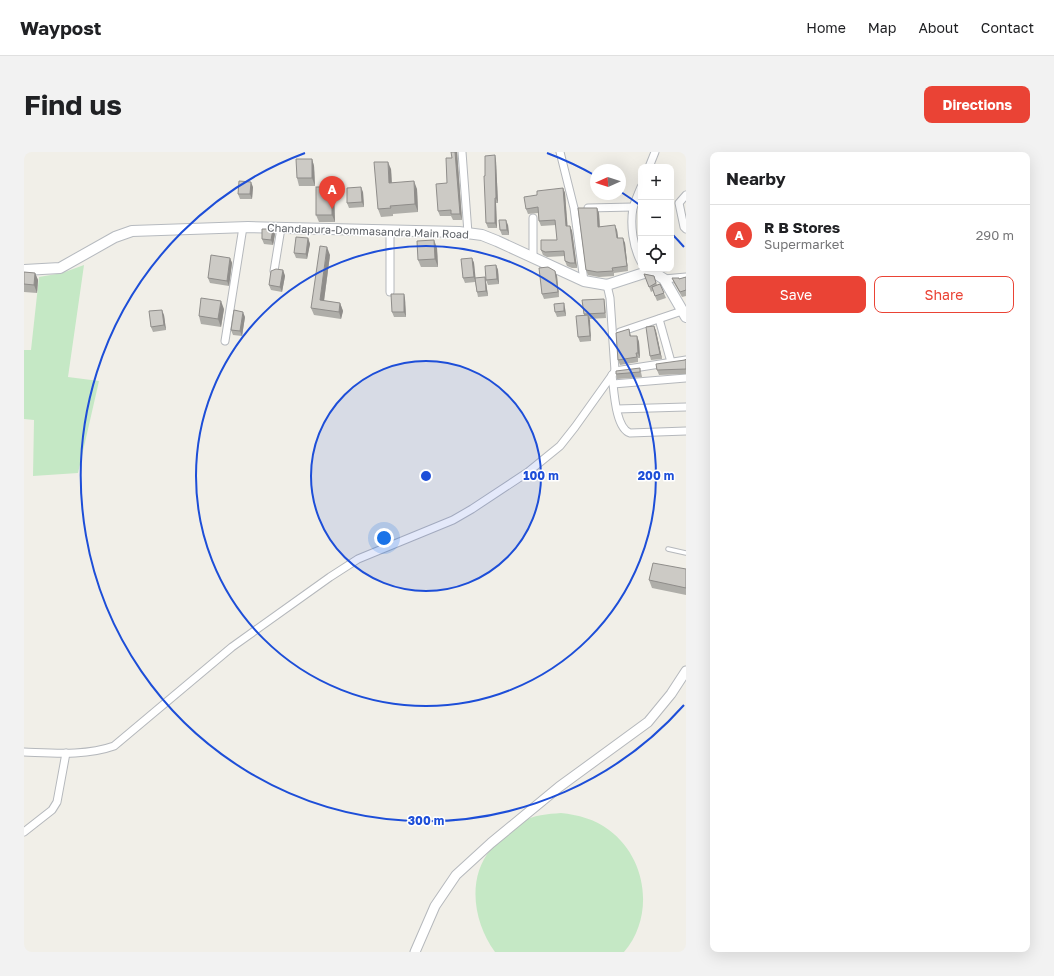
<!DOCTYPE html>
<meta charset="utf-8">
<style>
:root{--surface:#fff;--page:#f2f2f2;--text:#202124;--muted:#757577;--line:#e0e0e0;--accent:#ea4335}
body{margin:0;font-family:"Golos Text",sans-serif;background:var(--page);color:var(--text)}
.controls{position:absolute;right:12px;top:12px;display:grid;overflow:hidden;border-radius:8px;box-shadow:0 4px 16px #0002}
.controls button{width:36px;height:36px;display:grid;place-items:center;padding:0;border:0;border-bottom:1px solid var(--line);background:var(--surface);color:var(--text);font:20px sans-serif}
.compass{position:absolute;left:566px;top:12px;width:36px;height:36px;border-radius:50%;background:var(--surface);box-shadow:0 4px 16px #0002;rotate:267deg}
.you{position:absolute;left:360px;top:386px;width:14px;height:14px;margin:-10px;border:3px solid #fff;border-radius:50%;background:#1a73e8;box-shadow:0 0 0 6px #1a73e833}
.badge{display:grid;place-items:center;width:26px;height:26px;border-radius:50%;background:var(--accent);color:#fff;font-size:13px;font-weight:700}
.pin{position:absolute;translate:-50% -33px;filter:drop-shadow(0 1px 2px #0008)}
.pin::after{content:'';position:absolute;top:21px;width:14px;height:12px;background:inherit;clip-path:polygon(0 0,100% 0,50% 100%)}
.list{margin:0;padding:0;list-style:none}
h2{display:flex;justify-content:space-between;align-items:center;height:52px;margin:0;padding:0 16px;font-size:17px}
h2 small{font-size:13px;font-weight:400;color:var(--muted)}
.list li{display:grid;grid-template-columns:26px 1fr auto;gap:12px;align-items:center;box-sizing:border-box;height:60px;padding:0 16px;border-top:1px solid var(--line)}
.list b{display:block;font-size:15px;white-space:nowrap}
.list p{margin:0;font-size:13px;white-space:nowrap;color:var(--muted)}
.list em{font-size:13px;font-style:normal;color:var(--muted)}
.actions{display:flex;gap:8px;padding:12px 16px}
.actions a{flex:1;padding:9px 0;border:1px solid var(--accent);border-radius:8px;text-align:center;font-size:14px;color:var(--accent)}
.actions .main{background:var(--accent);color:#fff}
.icon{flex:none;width:22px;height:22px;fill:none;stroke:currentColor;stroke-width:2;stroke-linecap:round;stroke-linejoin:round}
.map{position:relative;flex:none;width:662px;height:800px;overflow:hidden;border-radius:8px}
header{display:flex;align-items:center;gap:24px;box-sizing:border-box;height:56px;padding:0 20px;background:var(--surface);border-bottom:1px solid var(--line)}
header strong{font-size:19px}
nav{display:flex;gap:22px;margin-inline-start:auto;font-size:14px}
.intro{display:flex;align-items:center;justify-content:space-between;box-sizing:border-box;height:96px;padding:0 24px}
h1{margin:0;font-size:28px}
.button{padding:10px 18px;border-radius:8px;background:var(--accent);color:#fff;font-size:14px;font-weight:700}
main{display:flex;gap:24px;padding:0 24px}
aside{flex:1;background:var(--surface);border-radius:8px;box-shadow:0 4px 16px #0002}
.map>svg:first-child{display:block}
.green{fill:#c5e8c5}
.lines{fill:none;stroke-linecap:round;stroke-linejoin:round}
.service-casing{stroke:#b5b8bc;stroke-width:5.5}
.minor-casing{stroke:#b5b8bc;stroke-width:9}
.tertiary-casing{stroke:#b5b8bc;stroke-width:11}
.secondary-casing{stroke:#b6babf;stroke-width:12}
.service{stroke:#fff;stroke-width:3.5}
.minor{stroke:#fff;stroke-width:7}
.tertiary{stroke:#fff;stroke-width:9}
.secondary{stroke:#fff;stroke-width:10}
.wall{fill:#afaea9}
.shaded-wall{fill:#8f8d8a}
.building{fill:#cccac5;stroke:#8f8d8a}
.ring{fill:none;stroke:#1d4ed8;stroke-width:2}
.labels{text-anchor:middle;stroke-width:3;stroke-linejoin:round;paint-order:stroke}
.street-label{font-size:11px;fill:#5f6368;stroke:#fff}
.centre{fill:#1d4ed8;stroke:#fff;stroke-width:2}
.ring-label{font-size:12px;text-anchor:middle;font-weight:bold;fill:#1d4ed8;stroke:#fff;stroke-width:3;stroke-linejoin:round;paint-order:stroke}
</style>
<header>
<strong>Waypost</strong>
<nav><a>Home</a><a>Map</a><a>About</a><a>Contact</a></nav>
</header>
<div class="intro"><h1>Find us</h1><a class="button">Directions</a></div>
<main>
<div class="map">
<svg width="662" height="800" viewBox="0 0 662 800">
<rect width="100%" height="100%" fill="#f1efe8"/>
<g class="green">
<path d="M60 113 44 225 75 229 54 321 9 324 10 268 0 267V198H7L15 125 38 121Z"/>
<path d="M537 661C554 663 571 667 585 678 623 706 631 764 600 800H471C450 771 442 727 467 697 471 692 477 688 481 684 487 680 492 674 498 670 509 663 524 662 537 661Z"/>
</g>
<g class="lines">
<defs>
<path id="service" d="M644 397 662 401"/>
<g id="minor">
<path d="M438 0 444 81"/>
<path d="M536 0 550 56 560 129"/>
<path d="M625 15 631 0"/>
<path d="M617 35C614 42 611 49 609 56 606 73 609 95 617 110"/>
<path d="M662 43 655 51 660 75 662 77"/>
<path d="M564 56 609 55"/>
<path d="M509 66V104"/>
<path d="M366 78V140"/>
<path d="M250 119 257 76"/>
<path d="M640 127 662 125"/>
<path d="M635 167 647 210"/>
<path d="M596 180 658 159"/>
<path d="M201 189 219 75"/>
<path d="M591 219 662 208"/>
<path d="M588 223C590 237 591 276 606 281L662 279"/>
<path d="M589 232 662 226"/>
<path d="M593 257 662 255"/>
<path d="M0 600C29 601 62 604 90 594L208 495 306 425 334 407 429 368 448 357 504 320 536 294 551 275 591 219 586 146 583 133"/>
<path d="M0 680 28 658 33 650 42 601"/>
</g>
<path id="tertiary" d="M391 800 411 754 432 723 467 691 535 635 624 570 647 542 662 519"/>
<path id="secondary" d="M0 118 36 116 91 85 108 79 224 75 435 80 458 83 473 89 560 129 583 133 623 120 632 122 640 127 662 165"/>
</defs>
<use href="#service" class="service-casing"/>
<use href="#minor" class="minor-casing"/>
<use href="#tertiary" class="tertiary-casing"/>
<use href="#secondary" class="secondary-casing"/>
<use href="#service" class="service"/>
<use href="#minor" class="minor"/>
<use href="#tertiary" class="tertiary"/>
<use href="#secondary" class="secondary"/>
</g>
<g class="wall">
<path d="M433 0 438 68H429L427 64H416L414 59 423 31 428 6Z"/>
<path d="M471 3 472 9 474 51H472L473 76H464L462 71 461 24Z"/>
<path d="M288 7 290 14 291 34H275L273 26Z"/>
<path d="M367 17 368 31 393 37 394 60 369 62V64L357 65 354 57Z"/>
<path d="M229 35 228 47H216L214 42Z"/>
<path d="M539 36 541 41 543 74H546L548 79 553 116H548L543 114 541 109V104L523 105 519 103 517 98 533 88 532 73 517 74 515 69 514 61 504 62 502 57 513 43Z"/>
<path d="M339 40 340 55 325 56 323 51Z"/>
<path d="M310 42 311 70H295L292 63Z"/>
<path d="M573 56 575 61 576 75 593 78 594 86 601 91 604 119 590 121V124L575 125 564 123 562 118Z"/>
<path d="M484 73 485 83H478L476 78Z"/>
<path d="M251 82 249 93 240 92 238 87Z"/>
<path d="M284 86 286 92 283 107 272 106 270 101Z"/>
<path d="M413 96 414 115H397L394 108Z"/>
<path d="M306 103 300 149 316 151 319 159 317 167 290 163 287 156Z"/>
<path d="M206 106 208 111 205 134 186 131 184 126Z"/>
<path d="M448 106 450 111 451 126 461 125 462 130 464 144 454 145 451 130 441 131 439 126Z"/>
<path d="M472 113 474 118 475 132 464 133 462 128Z"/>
<path d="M259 118 261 124 258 140 247 138 245 133Z"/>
<path d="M531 119 533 124 535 145 520 147 518 142Z"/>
<path d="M0 120 11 121 14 128 13 141 0 140Z"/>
<path d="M620 122 630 124 633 133 636 132 642 146 633 149 629 139 627 140Z"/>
<path d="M662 125V144L658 145 650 131 648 126 655 127Z"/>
<path d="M380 142 381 147 382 165H370L368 160Z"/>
<path d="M580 147 581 152 582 166 565 167 567 189 556 190 554 185 560 163V162Z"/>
<path d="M541 156 542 164 533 165 531 160Z"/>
<path d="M200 157 197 175 177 172 175 164Z"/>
<path d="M140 163 142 178 129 180 127 175Z"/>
<path d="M221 165 218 184 209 183 207 178Z"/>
<path d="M630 174 632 179 638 207 627 208 626 204Z"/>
<path d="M605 177 607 184H613L615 190 616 206H614V210L596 213 594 208Z"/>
<path d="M662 207V222L635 223 633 218Z"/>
<path d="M616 216 617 220 618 225 593 227 592 222Z"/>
<path d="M662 417V443L628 436 625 428Z"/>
</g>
<g class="shaded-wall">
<path d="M431 0H433L438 68 436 62Z"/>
<path d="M471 3 472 9 474 51 472 46Z"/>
<path d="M288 7 290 14 291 34 288 26Z"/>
<path d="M364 10 367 17 368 38 365 31Z"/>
<path d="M390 29 393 37 394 60 391 52Z"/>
<path d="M227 30 229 35 228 47 226 42Z"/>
<path d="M308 35 310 42 311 70 308 63Z"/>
<path d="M337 35 339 40 340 55 338 50Z"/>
<path d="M539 36 541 41 544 79 542 74Z"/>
<path d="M471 46 472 51 473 76 471 71Z"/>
<path d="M573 56 575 61 576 80 574 75Z"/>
<path d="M482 68 484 73 485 83 483 78Z"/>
<path d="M591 73 593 78 595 92 593 86Z"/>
<path d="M546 74 548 79 553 116 551 111Z"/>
<path d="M249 77 251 82 249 93 247 88Z"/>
<path d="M284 86 286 92 283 107 282 102Z"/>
<path d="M599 86 601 91 604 119 603 114Z"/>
<path d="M410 88 413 96 414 115 411 107Z"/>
<path d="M303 95 306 103 299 156 296 148Z"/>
<path d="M206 106 208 111 205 134 203 129Z"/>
<path d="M448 106 450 111 452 130 450 125Z"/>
<path d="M472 113 474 118 475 132 473 127Z"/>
<path d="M259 118 261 124 258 140 256 135Z"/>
<path d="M531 119 533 124 535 145 534 140Z"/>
<path d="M11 121 14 128 13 141 10 133Z"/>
<path d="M461 125 462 130 464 144 462 139Z"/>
<path d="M380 142 381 147 382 165 380 160Z"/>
<path d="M197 149 200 157 197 175 194 167Z"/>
<path d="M316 151 319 159 317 167 315 160Z"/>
<path d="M540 151 541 156 542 164 540 159Z"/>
<path d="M138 158 140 163 142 178 140 173Z"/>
<path d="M219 160 221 165 218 184 216 179Z"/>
<path d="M564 163 566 168 567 189 566 184Z"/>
<path d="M630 174 632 179 638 207 636 202Z"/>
<path d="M613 184 615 190 616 206 614 201Z"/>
</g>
<g class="building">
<path d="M427 0H431L436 62H427V58L414 59 412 32 423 31 422 6H428Z"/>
<path d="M471 3 472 46H471V71H462L460 24H461V4Z"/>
<path d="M272 7H288V26H273Z"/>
<path d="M350 10H364L365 31 390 29 391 52 366 54 367 56 354 57Z"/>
<path d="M215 29 227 30 226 42H214Z"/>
<rect x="292" y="35" width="16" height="28"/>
<path d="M337 35 338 50 323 51V36Z"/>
<path d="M539 36 542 74H546L551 111H546L541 109 540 99 521 100 517 98V88H533L531 68 515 69 514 55 502 57 500 45 513 43V39Z"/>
<path d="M554 56H573L574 75 591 73 593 86H599L603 114 588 116 589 119 573 120 562 118Z"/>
<path d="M475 68H482L483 78H476Z"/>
<path d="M238 77H249L247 88 238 87Z"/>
<path d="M272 85 284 86 282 102 270 101Z"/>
<path d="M410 88 411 107 394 108 393 89Z"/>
<path d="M296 94 303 95 296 148 316 151 315 160 287 156Z"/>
<path d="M187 103 206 106 203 129 184 126Z"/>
<path d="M448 106 450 125 439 126 437 107Z"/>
<path d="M472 113 473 127 462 128 461 114Z"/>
<path d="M524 115 531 119 534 140 518 142 515 116Z"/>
<path d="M252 117 259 118 256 135 245 133 247 119Z"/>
<path d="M0 120 11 121 10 133 0 132Z"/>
<path d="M620 122 630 124 632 131 625 135Z"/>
<path d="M461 125 462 139 453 140 451 126Z"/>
<path d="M662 125V138L656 140 648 126H655V127Z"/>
<path d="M636 132 640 141 631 144 628 135Z"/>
<path d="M367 142H380V160H368Z"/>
<path d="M177 146 197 149 194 167 175 164Z"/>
<path d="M580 147 581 161 560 162 558 148Z"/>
<path d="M540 151V159L531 160 530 152Z"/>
<path d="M138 158 140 173 127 175 125 159Z"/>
<path d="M210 158 219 160 216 179 207 178Z"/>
<path d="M564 163 566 184 554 185 552 164Z"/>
<path d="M630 174 636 202 626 204 622 175Z"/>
<path d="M605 177 606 184H613L614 201H612L613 205 594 208 592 181Z"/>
<path d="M662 207V217L633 218 632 212 661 208Z"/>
<path d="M616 216V220L592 222V219Z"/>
<path d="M629 411 662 417V436L625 428Z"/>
</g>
<circle cx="402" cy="324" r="115" fill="#1d4ed8" fill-opacity=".12"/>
<g class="ring">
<circle cx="402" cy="324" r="115"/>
<circle cx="402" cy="324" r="230"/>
<path d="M660 553A345 345 0 1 1 281 1M523 1A345 345 0 0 1 572 24M597 40A345 345 0 0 1 617 54M648 82A345 345 0 0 1 660 95"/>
</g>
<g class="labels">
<g class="street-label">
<text transform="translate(344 79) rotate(2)" y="4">Chandapura-Dommasandra Main Road</text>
</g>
</g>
<circle cx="402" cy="324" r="6" class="centre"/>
<g class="ring-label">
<text x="517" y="328">100 m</text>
<text x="632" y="328">200 m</text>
<text x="402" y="673">300 m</text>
</g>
</svg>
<div class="controls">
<button>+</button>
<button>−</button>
<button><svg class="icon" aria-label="locate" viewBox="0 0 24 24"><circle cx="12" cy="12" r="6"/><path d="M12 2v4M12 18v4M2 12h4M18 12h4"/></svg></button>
</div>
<svg class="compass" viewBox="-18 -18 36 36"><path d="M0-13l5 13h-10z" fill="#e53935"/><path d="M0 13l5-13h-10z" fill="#757577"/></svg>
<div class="you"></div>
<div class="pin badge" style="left:308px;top:57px">A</div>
</div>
<aside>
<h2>Nearby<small></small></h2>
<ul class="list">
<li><span class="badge">A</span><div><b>R B Stores</b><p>Supermarket</p></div><em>290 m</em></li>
</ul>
<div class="actions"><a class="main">Save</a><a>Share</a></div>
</aside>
</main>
